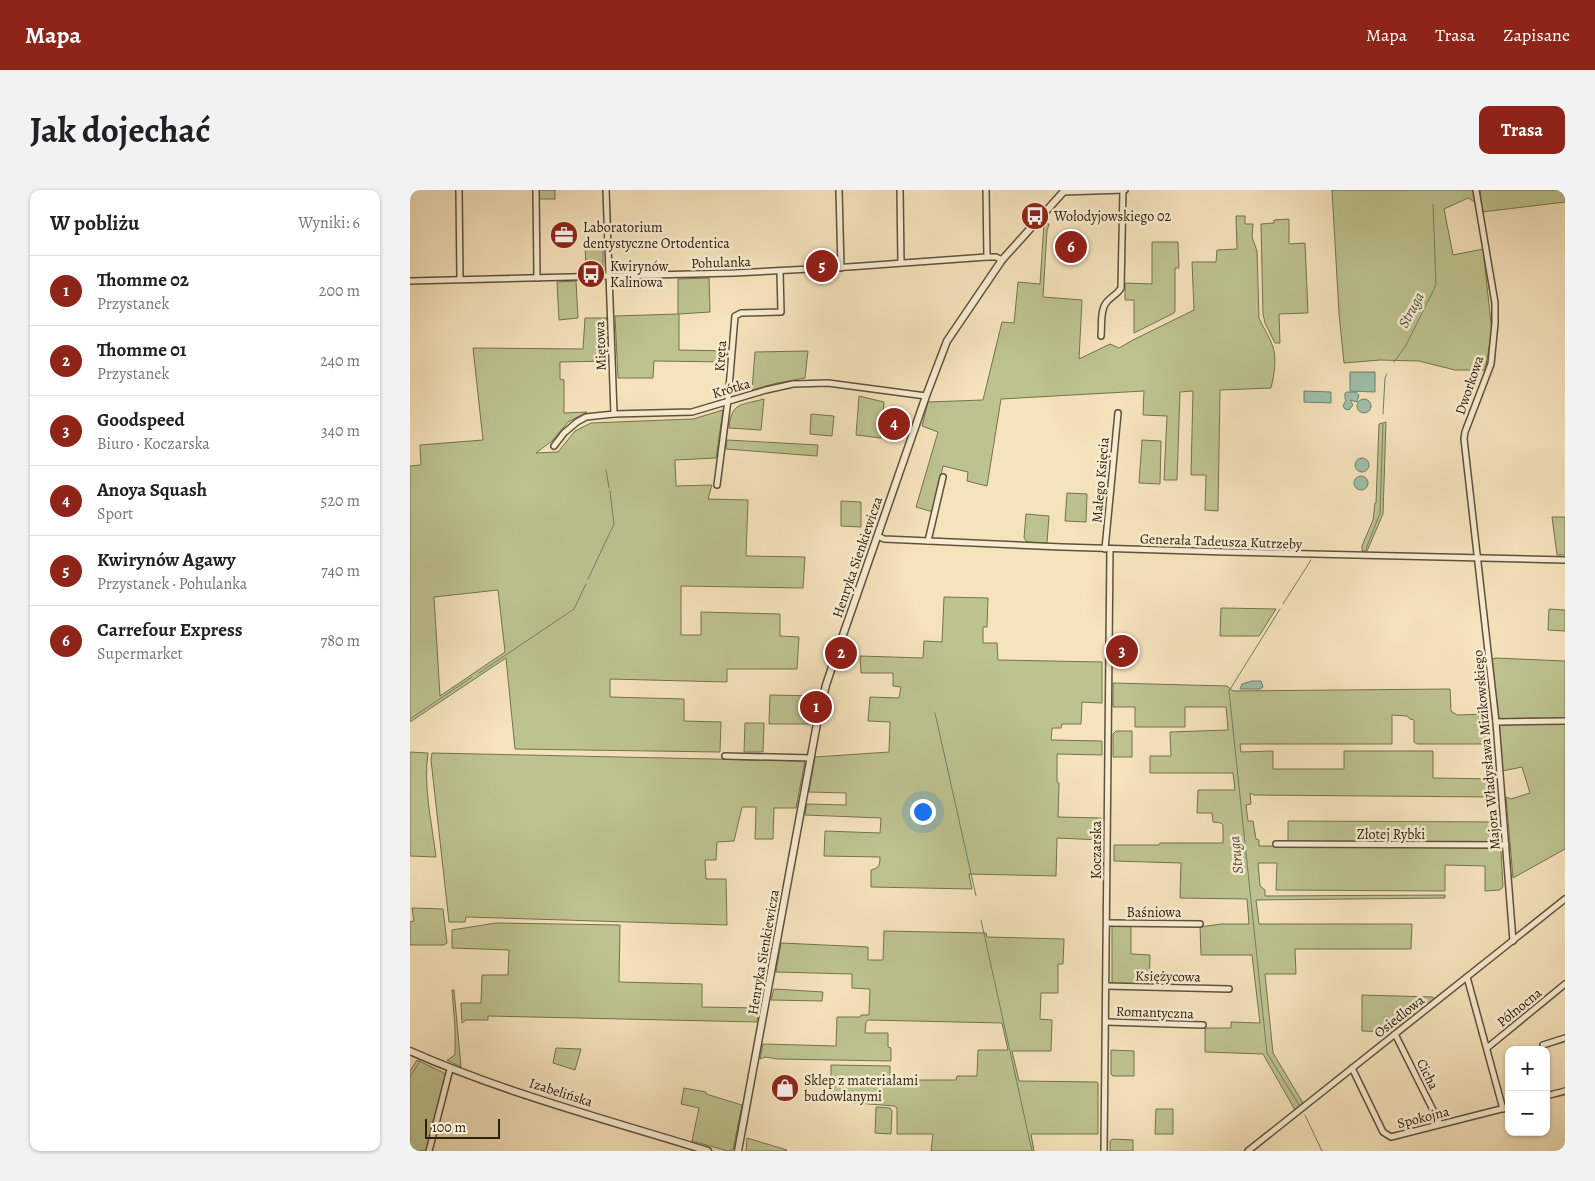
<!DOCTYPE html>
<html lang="pl">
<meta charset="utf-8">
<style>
:root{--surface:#fff;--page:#f2f2f2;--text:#202124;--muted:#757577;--line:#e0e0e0;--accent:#8f2418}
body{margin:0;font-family:Alegreya,serif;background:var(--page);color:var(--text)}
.controls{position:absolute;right:15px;bottom:15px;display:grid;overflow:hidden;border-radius:10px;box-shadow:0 1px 4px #0004}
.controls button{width:45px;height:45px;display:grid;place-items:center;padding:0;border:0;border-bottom:1px solid var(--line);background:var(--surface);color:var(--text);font:25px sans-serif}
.scale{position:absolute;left:15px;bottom:12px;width:75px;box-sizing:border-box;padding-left:5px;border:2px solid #2e200f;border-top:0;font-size:14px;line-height:18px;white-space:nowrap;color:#2e200f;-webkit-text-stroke:4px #f8edd3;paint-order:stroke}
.you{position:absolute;left:512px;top:621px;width:18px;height:18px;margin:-12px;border:4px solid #fff;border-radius:50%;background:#1a73e8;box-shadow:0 0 0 8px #1a73e833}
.badge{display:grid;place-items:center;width:32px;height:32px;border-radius:50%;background:var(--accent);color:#fff;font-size:16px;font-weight:700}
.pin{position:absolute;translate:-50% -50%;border:2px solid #fff;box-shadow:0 1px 5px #0006}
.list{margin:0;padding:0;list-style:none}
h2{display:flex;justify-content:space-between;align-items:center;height:65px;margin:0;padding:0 20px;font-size:21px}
h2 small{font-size:16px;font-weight:400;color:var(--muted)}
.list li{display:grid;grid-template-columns:32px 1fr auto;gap:15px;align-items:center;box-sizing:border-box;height:70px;padding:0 20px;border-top:1px solid var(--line)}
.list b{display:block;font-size:19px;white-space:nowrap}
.list p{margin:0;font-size:16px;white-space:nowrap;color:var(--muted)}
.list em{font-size:16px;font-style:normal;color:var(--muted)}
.map{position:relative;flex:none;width:1155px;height:961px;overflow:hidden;border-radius:10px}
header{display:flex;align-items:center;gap:30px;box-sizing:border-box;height:70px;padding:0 25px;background:var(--accent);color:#fff}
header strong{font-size:24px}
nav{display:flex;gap:28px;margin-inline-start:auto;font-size:18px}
.intro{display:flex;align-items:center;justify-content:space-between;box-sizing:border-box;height:120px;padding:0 30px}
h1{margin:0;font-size:35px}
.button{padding:12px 22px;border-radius:10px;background:var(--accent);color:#fff;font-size:18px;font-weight:700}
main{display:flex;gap:30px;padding:0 30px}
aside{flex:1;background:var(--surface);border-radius:10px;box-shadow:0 1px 4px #0004}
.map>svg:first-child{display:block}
.green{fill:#bdc38f;stroke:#76724f;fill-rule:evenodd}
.water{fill:#9dbfaa;stroke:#717f6c}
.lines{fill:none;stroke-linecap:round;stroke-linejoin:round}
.stream{stroke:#717f6c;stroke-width:1}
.minor-casing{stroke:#60513a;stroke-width:8}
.tertiary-casing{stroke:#60513a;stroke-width:9}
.minor{stroke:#f8edd3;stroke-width:5}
.tertiary{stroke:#f8edd3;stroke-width:6}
.labels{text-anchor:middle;stroke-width:5;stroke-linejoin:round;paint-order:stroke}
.poi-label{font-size:14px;fill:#2e200f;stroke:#f8edd3;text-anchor:start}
.street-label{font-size:14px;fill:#2e200f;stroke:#f8edd3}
.water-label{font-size:15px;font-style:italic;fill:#4f503e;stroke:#f8edd3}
</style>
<header>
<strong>Mapa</strong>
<nav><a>Mapa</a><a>Trasa</a><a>Zapisane</a></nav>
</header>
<div class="intro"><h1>Jak dojechać</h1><a class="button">Trasa</a></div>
<main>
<aside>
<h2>W pobliżu<small>Wyniki: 6</small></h2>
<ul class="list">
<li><span class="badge">1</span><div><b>Thomme 02</b><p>Przystanek</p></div><em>200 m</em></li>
<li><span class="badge">2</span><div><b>Thomme 01</b><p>Przystanek</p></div><em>240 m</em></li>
<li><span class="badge">3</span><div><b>Goodspeed</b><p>Biuro · Koczarska</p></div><em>340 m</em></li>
<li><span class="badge">4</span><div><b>Anoya Squash</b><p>Sport</p></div><em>520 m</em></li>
<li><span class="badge">5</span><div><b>Kwirynów Agawy</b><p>Przystanek · Pohulanka</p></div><em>740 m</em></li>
<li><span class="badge">6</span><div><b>Carrefour Express</b><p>Supermarket</p></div><em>780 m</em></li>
</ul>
</aside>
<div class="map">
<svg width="1155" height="961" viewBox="0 0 1155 961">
<rect width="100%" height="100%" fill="#f5e3bc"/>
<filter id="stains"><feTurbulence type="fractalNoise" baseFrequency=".004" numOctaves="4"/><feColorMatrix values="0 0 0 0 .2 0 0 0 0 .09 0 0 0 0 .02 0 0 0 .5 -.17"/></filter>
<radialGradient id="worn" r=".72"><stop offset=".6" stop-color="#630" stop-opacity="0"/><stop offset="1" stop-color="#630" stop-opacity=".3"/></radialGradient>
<g class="green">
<rect x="128" y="0" width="17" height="9"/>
<path d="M922 0H1063L1065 12 1058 8 1034 19 1043 65 1073 59 1082 142 1075 180H1045L1009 171 970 170 934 173 929 123Z"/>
<path d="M1070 0H1155V12L1072 22Z"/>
<path d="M826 26H835V34H843L842 47 847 61 849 128C853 138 860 147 863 157 867 170 864 185 861 198L810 200 808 321 795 320 796 285H781L783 201 770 202 767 290H754L757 226 733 225 734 201 591 209 577 296 557 291 558 282 533 276 523 322 506 317 528 242 512 236 518 212 573 210 592 132 604 133 608 92 630 94 634 32 639 34 637 41 633 107 672 110 669 169 700 154 709 158 723 150 784 120 782 72H806L807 60 827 59Z"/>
<path d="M879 29V54L895 53 898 123 869 124 870 153H865L855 133 853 124 851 34 864 33V30Z"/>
<path d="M193 51V78L190 82H176L175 52Z"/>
<path d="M742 52H768L769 78H765V121L764 123 724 143V110H715V93L742 94Z"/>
<path d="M299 88 300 122 269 124V160L319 161 318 172 244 171 243 188H208L205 126 268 124V89Z"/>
<path d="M166 91 168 128 149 130 147 92Z"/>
<path d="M175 128H197L199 171 150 172V189L154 190V223L177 222 158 232 143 250 126 263 148 262 165 241 181 233 283 229 313 220 306 268 265 270 266 296 302 295 298 309 338 310 336 366 395 367 393 398 271 396V445H291V422L370 424V446L389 447 387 479H317V492L200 489V507L274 509V531L311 532 310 562 105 559 96 468 0 532V276L11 275 10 255 73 250 63 158 173 159ZM88 400 95 462 30 506 24 407Z"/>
<path d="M398 161 395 188 367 193 342 200 345 162Z"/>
<path d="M449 206 474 212 471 248 446 245Z"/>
<path d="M354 209 351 240 319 238C321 212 332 215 354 209Z"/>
<path d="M401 224 424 226 422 246 400 244Z"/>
<path d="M976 232 973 324 957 361H952V356L963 330 965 313H966L969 234Z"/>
<path d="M317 250 408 255 407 266 316 259Z"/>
<path d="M732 250 751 251 750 294 729 293Z"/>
<path d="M657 303 677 304 676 332 655 331Z"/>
<path d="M431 311 451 312V337L431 336Z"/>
<path d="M616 324 639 326 637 353 617 352 614 348Z"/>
<path d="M1142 327H1155V365H1147Z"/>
<path d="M534 407 578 408 577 437H573V453H587L588 470 692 472V513L672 512 671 534H652L651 538H642L641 550 692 551V565L647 564V592L649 593 648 627 691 628V650L647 648 646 686 559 684 562 699 461 697V680C469 678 470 675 470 667L414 666 415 641 470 643 471 628 395 625 397 614 436 615V603L399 602 405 567 479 562 480 532 458 531 460 507 489 508 491 497 483 496V483H451L450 466 513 468 514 451 532 452Z"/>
<path d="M811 418H814L866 419 849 446H810Z"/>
<path d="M1139 419 1155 420V441L1138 440Z"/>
<path d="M1086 468 1155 471V529L1118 528 1117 530 1088 531 1081 469Z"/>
<path d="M703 493 817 496 823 501 1040 499 1041 521 1047 525 1078 524 1080 554H1007L1004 552V530L1000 529 997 526 982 525V554H830L831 562 863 561V579H934V561H1023V588L1084 589 1085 604 1082 607 844 605 840 603 841 614 836 615 838 631H843L846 649 849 650V656L1087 658 1091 661 1093 697 1090 700 1075 701V676L1035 675V701L866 700 867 673H848L850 696 855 700V706L1035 705V708L846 710 849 734H1002L1001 759H885L886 784H855L863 863 893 913 885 920 853 864 795 862V838H821V832L850 833 842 765H791L790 737 811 734H839L837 709 770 708 771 673 704 671V655H749L750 653H813V635L811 633 803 632 802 623H787L788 600H825L823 583H740V566H761L760 542 818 540 816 517H775V537H725V517H703Z"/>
<path d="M360 505 407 506 401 534H359Z"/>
<path d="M335 533H354L353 562H334Z"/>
<path d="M1088 534H1155V659L1103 688 1096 607 1101 609 1120 603 1112 577 1092 581Z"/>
<path d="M706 541H722V567H703V544Z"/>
<path d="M0 562 18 563C13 597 22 633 26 667L0 666Z"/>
<path d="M22 563 395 571 386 618H364L363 649H345L346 617H332L324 651 307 652 306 670H295L296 689H316L317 735 56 727 55 732H39L21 570Z"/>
<path d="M878 631 1088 632 1090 649 1087 653 878 652Z"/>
<path d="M2 718 33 719 37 753 34 755H0V732L4 731Z"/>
<path d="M86 733 210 735 209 792 292 794V817L349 818 347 832 78 826V830H56L52 833 51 813H71L72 785H98L99 760 42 758V740Z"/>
<path d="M702 736H721V764L740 765 739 794H702Z"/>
<path d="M474 741 576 743 577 747 654 749 653 774H648V803H631L630 829 642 830 641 861H602L609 891 687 892 688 893V944H621L624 961H521L523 944H487V918L484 916 421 911V875L480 876V890H546L547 886H567L568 860H598L592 833 458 830 456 832 455 843H478V857L481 858V871L367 869 355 867 350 869 353 854 426 856 427 827H450L451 825H459L460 799 442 798V784L366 782 371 753 458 757V770H473Z"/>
<path d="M364 799 413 802 412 811 361 810Z"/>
<path d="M42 800H44L51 877 37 870 45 865V838Z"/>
<path d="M952 805 1022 807 1026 809 984 842 952 841Z"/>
<path d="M146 858 171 859 165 880 143 873Z"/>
<path d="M701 860 724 861V886H703L701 884Z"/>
<path d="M7 870 34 883 36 887 17 961H0V881Z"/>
<path d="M274 898 296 902V904L332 915 323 960 318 961 282 951 289 918 271 914Z"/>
<path d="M466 917 480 918 482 921 481 944 465 943Z"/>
<path d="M746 919H763V944H745Z"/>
<path d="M337 948 377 960 376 961H336Z"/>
<path d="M703 949 723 950V961H700V951Z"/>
</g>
<g class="water">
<path d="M940 182H965V202L940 201Z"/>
<path d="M894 201 921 202V213L894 212Z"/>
<path d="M937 202H946L949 205 947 212 940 210 943 215 939 220 935 219 933 216 936 210 935 209V203Z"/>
<circle cx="954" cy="216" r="7"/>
<circle cx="952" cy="275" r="7"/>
<circle cx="951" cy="293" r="7"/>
<path d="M842 491H851L853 497 850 499H830L832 494Z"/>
</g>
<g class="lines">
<g class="stream">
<path d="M984 172 995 157 1026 95 1023 14"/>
<path d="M973 224 975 188 977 184"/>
<path d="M196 280 199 298"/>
<path d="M956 359 970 323 973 234"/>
<path d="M178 389 204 334 200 301"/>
<path d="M873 414 901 370"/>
<path d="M870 419 819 501 857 863 889 915"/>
<path d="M69 483 164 419 176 394"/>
<path d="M525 523 566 706"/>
<path d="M0 529 62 487"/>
<path d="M571 730 622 961"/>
<path d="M0 887 10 871"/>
<path d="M895 925 912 961"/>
</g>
<defs>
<g id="minor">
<path d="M49 0 50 89"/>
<path d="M126 0 127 88"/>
<path d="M196 0 204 224"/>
<path d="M429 0 431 78"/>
<path d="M490 0 491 73"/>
<path d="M576 0 577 67"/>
<path d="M1066 0 1085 113V133L1081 174 1055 242 1054 249 1086 532 1103 751"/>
<path d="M653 2 715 0"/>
<path d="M0 91 324 83 438 77 577 67H586L592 70"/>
<path d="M691 146C692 137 690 120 696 113 700 107 707 105 711 98L713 0"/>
<path d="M144 256 154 243 167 232 176 227 204 224 282 222 356 200 383 194 418 193 516 206"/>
<path d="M307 295 318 210 325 126 331 123 371 122 370 81"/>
<path d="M468 346 474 349 652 357 817 362 1155 370"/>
<path d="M518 351 533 287"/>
<path d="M695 359 708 223"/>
<path d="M1086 532 1155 531"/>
<path d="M315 566 401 568"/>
<path d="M866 654 1096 655"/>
<path d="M697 733 790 734"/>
<path d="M1057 787 1093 919"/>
<path d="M696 796 819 799"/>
<path d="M696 832 793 835"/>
<path d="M985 844 1030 934"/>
<path d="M1133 855 1155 848"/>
<path d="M1077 858 1155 794"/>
<path d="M942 878 973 942 981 947 1099 917"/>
<path d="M1136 906 1155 901"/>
<path d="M19 961 40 879"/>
<path d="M694 961 700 359"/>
<path d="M838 961 1155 709"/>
</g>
<g id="tertiary">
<path d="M0 861C95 903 198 930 298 961"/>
<path d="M328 961 408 528 416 495 425 468 516 206 537 151 592 70 655 0"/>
</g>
</defs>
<use href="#minor" class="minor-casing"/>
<use href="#tertiary" class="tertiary-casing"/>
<use href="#minor" class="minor"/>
<use href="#tertiary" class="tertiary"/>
</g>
<defs>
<symbol id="bus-disc" viewBox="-11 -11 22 22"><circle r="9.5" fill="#8f2418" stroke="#f8edd3"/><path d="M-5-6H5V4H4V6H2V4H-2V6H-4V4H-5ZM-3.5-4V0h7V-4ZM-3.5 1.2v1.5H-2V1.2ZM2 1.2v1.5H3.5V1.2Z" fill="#fff"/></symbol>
<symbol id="office-disc" viewBox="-11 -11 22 22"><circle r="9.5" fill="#8f2418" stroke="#f8edd3"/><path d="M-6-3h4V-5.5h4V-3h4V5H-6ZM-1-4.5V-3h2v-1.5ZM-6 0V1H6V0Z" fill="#fff"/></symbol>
<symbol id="shop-disc" viewBox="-11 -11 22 22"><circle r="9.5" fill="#8f2418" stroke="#f8edd3"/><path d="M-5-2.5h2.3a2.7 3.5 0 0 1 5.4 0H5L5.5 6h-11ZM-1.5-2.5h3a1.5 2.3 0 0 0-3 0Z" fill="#fff"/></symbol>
</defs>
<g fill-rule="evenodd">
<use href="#bus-disc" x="609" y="10" width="32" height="32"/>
<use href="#office-disc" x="138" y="29" width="32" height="32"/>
<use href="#bus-disc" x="165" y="68" width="32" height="32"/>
<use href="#shop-disc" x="359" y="882" width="32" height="32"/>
</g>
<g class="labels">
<g class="poi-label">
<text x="644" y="31">Wołodyjowskiego 02</text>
<text x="173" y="42">Laboratorium<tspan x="173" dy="16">dentystyczne Ortodentica</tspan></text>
<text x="200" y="81">Kwirynów<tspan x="200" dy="16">Kalinowa</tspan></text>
<text x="394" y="895">Sklep z materiałami<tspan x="394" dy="16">budowlanymi</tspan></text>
</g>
<g class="street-label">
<text transform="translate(311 72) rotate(-2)" y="5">Pohulanka</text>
<text transform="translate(190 156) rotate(-92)" y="5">Miętowa</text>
<text transform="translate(310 166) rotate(-86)" y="5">Kręta</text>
<text transform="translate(1059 195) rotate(-71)" y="5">Dworkowa</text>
<text transform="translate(321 198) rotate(-16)" y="5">Krótka</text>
<text transform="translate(690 290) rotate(-85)" y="5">Małego Księcia</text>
<text transform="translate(811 351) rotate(2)" y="5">Generała Tadeusza Kutrzeby</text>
<text transform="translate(447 367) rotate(-71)" y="5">Henryka Sienkiewicza</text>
<text transform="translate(1076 560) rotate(-95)" y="5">Majora Władysława Mizikowskiego</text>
<text x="981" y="649">Złotej Rybki</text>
<text transform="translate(686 660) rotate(-90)" y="5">Koczarska</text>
<text x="744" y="727">Baśniowa</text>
<text transform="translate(353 762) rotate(-80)" y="5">Henryka Sienkiewicza</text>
<text transform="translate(758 786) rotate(1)" y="5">Księżycowa</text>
<text transform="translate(1109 817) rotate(-39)" y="5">Północna</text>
<text transform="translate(745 822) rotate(2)" y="5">Romantyczna</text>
<text transform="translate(989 826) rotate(-38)" y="5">Osiedlowa</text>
<text transform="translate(1018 884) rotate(64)" y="5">Cicha</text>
<text transform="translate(151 902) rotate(18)" y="5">Izabelińska</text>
<text transform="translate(1013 927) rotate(-14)" y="5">Spokojna</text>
</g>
<g class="water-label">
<text transform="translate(1001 120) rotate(-62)" y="5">Struga</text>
<text transform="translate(826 665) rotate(-96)" y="5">Struga</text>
</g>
</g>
<rect width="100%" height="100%" filter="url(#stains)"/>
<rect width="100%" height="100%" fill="url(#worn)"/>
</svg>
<div class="controls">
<button>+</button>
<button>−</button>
</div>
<div class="scale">100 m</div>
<div class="you"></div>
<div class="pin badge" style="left:406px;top:517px">1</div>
<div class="pin badge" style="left:431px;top:463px">2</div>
<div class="pin badge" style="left:712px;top:461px">3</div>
<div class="pin badge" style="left:484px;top:234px">4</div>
<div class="pin badge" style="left:412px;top:76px">5</div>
<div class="pin badge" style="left:661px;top:57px">6</div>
</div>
</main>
